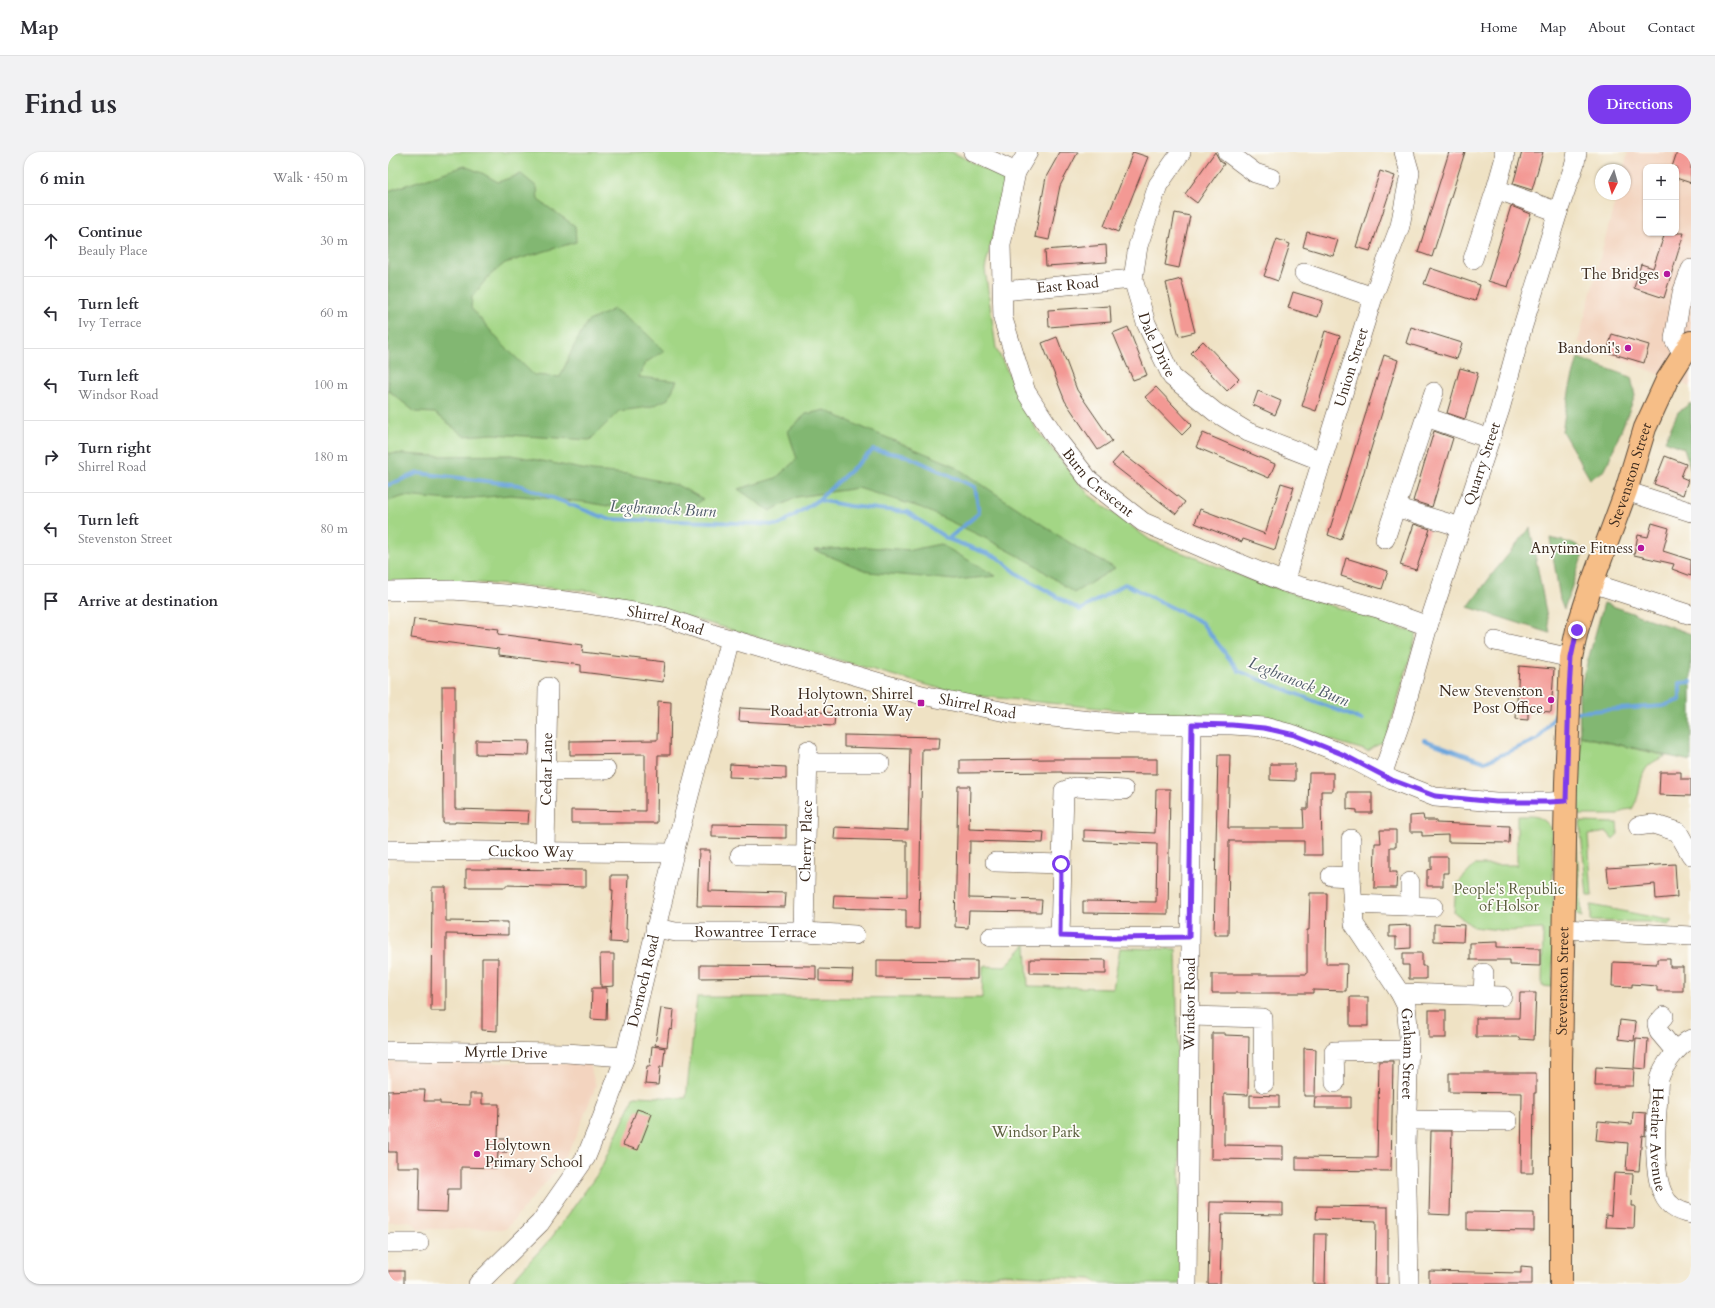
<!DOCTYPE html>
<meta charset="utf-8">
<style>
:root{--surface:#fff;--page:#f2f2f3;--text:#2b2b33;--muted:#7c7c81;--line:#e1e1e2;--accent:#7c3aed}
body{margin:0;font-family:Cardo,serif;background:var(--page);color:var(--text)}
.controls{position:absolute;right:12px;top:12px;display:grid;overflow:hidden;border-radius:8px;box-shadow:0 1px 3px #0004}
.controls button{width:36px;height:36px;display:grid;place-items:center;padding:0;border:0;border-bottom:1px solid var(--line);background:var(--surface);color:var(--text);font:20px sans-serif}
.compass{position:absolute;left:1207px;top:12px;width:36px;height:36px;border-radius:50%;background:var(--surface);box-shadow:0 1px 3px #0004;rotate:185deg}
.stop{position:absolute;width:12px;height:12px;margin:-9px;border:3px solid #7c3aed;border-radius:50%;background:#fff}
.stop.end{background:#7c3aed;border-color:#fff;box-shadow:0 1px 4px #0008}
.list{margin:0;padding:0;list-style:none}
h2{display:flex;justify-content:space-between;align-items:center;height:52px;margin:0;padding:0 16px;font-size:17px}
h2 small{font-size:13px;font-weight:400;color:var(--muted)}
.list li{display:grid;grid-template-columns:26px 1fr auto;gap:12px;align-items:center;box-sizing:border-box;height:72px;padding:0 16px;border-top:1px solid var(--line)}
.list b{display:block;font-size:15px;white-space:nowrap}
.list p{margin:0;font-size:13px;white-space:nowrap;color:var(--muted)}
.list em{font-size:13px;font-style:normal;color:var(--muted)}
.icon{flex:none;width:22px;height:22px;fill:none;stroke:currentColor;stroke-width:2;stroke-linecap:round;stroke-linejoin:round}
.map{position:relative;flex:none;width:1303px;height:1132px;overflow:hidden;border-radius:16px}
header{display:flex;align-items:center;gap:24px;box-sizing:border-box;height:56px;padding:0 20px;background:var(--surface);border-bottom:1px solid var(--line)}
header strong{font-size:19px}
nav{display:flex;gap:22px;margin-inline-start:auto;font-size:14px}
.intro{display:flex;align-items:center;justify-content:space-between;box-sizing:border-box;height:96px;padding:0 24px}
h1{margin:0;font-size:28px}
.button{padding:10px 18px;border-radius:16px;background:var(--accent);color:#fff;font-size:14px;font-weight:700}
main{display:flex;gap:24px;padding:0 24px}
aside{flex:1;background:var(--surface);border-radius:16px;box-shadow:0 1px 3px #0004}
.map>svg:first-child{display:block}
.built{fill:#f3d4bf;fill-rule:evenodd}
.green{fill:#a3d685;stroke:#6f8052}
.forest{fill:#82b772;stroke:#5e7048}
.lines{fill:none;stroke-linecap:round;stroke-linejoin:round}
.stream{stroke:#6ca5dc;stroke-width:4}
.building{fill:#f39994}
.minor-casing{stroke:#564637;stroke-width:20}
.major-casing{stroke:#564637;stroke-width:24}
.minor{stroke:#fff;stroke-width:19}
.major{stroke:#f6be87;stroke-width:22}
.route{stroke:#7c3aed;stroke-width:5}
.poi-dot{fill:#b5179e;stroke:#fdfcf7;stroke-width:1.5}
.labels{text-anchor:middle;stroke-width:3.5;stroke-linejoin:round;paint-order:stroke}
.poi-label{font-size:15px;fill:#3b2a1e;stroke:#fdfcf7;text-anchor:end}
.street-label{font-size:15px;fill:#3b2a1e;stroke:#fdfcf7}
.park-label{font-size:15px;fill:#5a5e3d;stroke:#fdfcf7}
.water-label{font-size:16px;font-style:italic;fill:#4f5b6a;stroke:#fdfcf7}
</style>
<header>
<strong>Map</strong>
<nav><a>Home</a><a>Map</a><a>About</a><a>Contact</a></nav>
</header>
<div class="intro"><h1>Find us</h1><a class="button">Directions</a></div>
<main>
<aside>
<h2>6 min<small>Walk · 450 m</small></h2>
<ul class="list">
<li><svg class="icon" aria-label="ahead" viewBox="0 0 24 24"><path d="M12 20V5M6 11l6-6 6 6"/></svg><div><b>Continue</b><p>Beauly Place</p></div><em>30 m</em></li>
<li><svg class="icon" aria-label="left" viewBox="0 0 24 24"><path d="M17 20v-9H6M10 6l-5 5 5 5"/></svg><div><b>Turn left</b><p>Ivy Terrace</p></div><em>60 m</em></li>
<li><svg class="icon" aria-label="left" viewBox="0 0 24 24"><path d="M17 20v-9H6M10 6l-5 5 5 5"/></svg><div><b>Turn left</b><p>Windsor Road</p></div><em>100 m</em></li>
<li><svg class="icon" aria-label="right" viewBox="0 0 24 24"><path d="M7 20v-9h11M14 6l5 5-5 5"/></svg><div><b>Turn right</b><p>Shirrel Road</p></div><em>180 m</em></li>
<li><svg class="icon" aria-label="left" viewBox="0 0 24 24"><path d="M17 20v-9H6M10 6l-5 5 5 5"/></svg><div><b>Turn left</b><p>Stevenston Street</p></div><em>80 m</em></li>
<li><svg class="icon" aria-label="arrive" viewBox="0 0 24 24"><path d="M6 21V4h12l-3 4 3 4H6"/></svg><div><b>Arrive at destination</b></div></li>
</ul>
</aside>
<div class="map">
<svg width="1303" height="1132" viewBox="0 0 1303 1132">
<rect width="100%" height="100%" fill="#fdfcf7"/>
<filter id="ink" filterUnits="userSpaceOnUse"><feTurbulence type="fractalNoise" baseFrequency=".025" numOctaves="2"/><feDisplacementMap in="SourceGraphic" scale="8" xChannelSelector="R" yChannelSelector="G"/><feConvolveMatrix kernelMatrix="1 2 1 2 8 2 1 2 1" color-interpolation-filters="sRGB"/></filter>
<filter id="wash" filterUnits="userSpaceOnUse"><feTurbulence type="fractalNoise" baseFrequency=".012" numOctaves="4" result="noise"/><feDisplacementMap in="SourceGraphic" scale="16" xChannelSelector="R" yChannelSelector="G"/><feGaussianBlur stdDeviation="0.9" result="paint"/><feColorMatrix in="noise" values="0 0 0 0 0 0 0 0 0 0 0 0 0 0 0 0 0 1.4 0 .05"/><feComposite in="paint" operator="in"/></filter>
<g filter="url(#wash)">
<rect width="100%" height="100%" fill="#efe2c4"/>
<g class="built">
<path d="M1240 0H1303V235L1190 190 1229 42H1237V18H1235ZM1258 15H1288V81H1258Z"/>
<path d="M0 910 201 911 208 934 187 986 169 1017 118 1077H31L22 1069 0 1070Z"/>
</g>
<g class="green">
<path d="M0 0H564L618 27 597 117 608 196 648 277 701 343 762 388 863 428 1029 481 998 588 980 599 856 563H781L571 542 207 439 46 428 0 431Z"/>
<path d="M1192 584 1279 604C1244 615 1259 633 1244 657L1236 658 1230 663H1190Z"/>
<path d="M1129 664C1146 664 1153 662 1164 677L1166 776 1164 835 1154 834 1155 777 1120 779 1085 775 1066 760 1068 733 1087 713H1129Z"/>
<path d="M1192 670 1229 671 1230 682 1225 687 1219 680 1200 683 1204 744H1199Z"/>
<path d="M1187 673 1194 765 1191 764 1186 759Z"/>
<path d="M1203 753 1285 769 1281 773 1260 770 1203 769Z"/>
<path d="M638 792 640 834 725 836 732 796 788 797 794 1132H714L703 1127 616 1122 549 1132H121L164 1085 211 1020 247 944 298 946 309 845 594 846 595 814 617 815Z"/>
</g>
<g class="forest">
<path d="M76 14 94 21 110 30 133 22 149 35 150 48 187 74 188 90 117 111 100 125 84 145 83 156 115 193 146 223 172 225 185 196 199 170 226 157 258 181 276 199 257 211 251 225 289 229 280 247 262 255 231 259 202 288 105 282 76 284 47 261 27 260 0 238V39Z"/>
<path d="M1190 206 1243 225 1247 244 1217 318 1202 327 1174 279 1182 235Z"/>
<path d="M1303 251V318L1296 296 1277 289 1290 260Z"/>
<path d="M437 258 478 277 563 312 694 399 727 416 686 441 644 411 597 386 534 356 470 336 409 345 382 359 350 337 388 326 409 307 400 279 418 262Z"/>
<path d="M0 301 47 304 124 303 204 319 240 322 289 333 315 347 299 360 242 358 197 350 122 343 61 348 17 344 0 349Z"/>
<path d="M1142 376 1162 481 1080 455 1106 420Z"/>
<path d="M1162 386 1187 392 1196 399 1176 457 1172 447Z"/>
<path d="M552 392 608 424 567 428 481 420 426 398 479 395 523 398Z"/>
<path d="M1216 451 1303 482V609L1192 584 1191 540Z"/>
</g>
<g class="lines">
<g class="stream">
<path d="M0 333 30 321 131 333 220 367 325 370 391 373 430 348 461 354 519 360 560 387"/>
<path d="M430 348 485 298 519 304 587 335 591 361 560 387 609 405 630 422 692 458 737 432 813 470 851 519 974 568"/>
<path d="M1188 560 1275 554 1292 548V531L1303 530"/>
<path d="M1036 588 1097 610 1150 587 1169 561H1175"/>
</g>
</g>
<g id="blocks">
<g class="building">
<path d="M672 0H690L672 34 661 88 647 85 658 25Z"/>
<path d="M745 0 760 5 730 80 716 74Z"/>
<path d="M827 0 832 9 836 12 809 51 797 42Z"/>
<path d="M1061 0H1077L1044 105 1030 100Z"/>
<path d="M1134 0H1155L1144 38 1125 32Z"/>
<path d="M1289 0H1303V31L1288 26V15H1284Z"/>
<path d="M992 19 1007 24 982 99 968 95Z"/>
<path d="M1123 54 1143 62 1120 135 1100 129Z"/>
<path d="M787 61 802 64 791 116 777 113Z"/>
<path d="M919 80 950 88 945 104 915 95Z"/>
<path d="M1277 81H1296L1276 146 1246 136 1253 112 1265 116Z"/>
<path d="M889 87 902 92 890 129 876 124Z"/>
<path d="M718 93 719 110 658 114 657 98Z"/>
<path d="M1042 116 1092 133 1087 149 1036 132Z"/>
<path d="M793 127 807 180 791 184 778 131Z"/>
<path d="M905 140 935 149 930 165 900 156Z"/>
<path d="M722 154 723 170 661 175 660 158Z"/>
<path d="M740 175 759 223 745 228 725 181Z"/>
<path d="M1023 175 1074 191 1069 207 1018 191Z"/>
<path d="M937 179 952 184 928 259 914 254Z"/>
<path d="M1224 182 1261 193 1256 211 1219 200Z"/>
<path d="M669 185 689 238 724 289 710 298 677 249 654 191Z"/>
<path d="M815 189 851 227 839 239 803 201Z"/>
<path d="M996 203 1010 208 975 323 953 388 940 383Z"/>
<path d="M1072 216 1090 221 1077 267 1059 261Z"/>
<path d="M768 235 804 273 794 283 757 245Z"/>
<path d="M870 239 893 249 887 263 865 253Z"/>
<path d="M1046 279 1065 286 1044 355 1025 349Z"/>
<path d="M815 281 887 312 881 326 808 295Z"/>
<path d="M734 301 797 350 788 362 724 312Z"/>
<path d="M1277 304 1298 312 1293 325 1300 328 1295 343 1266 332Z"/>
<path d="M893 331 906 335 887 398 855 387 854 390 807 371 812 357 877 382Z"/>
<path d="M1264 371 1281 376 1275 399 1303 408V424L1284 417 1286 412 1246 403 1250 383 1260 385Z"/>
<path d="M1026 372 1042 377 1028 418 1012 413Z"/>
<path d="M958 406 1000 419 994 437 953 424Z"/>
<path d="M26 467 111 477 110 482 195 493 194 500 277 510 275 530 193 520V513L111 503V497L23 486Z"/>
<path d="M1131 514 1166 517 1163 560 1140 558V568L1128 567Z"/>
<path d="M54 534H67V657L141 659 140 672 67 670V671H55Z"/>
<path d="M270 549 283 550 282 603H270L269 671H183V658L257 659V602L182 603V589L269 588Z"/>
<path d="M352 556 447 561 446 574 351 569Z"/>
<path d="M456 583 552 585 551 597H534L531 777H518V758L445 756 446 743 519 745V689L446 687 447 675 520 678 522 597 456 595Z"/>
<path d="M88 588 142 589 141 603 88 602Z"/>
<path d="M830 603H842L840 676H916L915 657H920L921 621H945V639H933L934 703H916V689H841L840 783H826Z"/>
<path d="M665 607H769V622L674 621V620L572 621V608Z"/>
<path d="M342 612 398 615V627L341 625Z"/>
<path d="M882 612H907V629L882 628Z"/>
<path d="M1272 620H1293V627H1303V644L1271 643Z"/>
<path d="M570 634H582L581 677 656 680 655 691 582 689 581 746 654 748 653 760 581 759 580 776 567 775Z"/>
<path d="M768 637H782L780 762 695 761V749L768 750 769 692 696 689V678L767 681Z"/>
<path d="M959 640H984V661H969V658L959 657Z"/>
<path d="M1035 663 1036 668H1048V671L1122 674 1121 691 1060 690V683L1034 684V680H1022V664Z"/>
<path d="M324 672 398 673V686L324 685Z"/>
<path d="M992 678H1008V695H1002V720H1009L1008 736H986L987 691H993Z"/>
<path d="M311 698H322L321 739 398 741 397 755 309 754Z"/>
<path d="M1043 705H1060V721H1055V734H1039V718L1043 717Z"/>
<path d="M1287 712 1289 745 1268 747 1267 732 1221 736 1219 716Z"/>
<path d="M78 717 198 718V735L118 733V735H78Z"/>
<path d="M223 723H240L238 777H240V791L222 790 225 738H223Z"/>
<path d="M44 735H58V769L120 770V783L58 782V859H43Z"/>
<path d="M922 741H939L938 812H959L958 839 925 838V841H824V822H919V778H921Z"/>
<path d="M1046 772 1076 773 1075 790 1046 789Z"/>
<path d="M1023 773V796L1008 797V785H1001V774Z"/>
<path d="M1109 790V795L1152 796V814L1122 813V808H1082V791Z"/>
<path d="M1015 801H1034V814H1038V827H1021V813H1015Z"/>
<path d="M212 802H226V834L213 835Z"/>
<path d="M94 806H110L109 879 94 878Z"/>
<path d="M642 807 718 808V822L642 821Z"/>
<path d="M1269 807H1282V815H1295V839H1269V834L1244 832V835L1224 834 1225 810 1269 812Z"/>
<path d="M489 808 589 809V827L489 826Z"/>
<path d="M312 813 428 814V827L393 825 312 826Z"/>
<path d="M431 817 465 818 464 830 431 829Z"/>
<path d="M204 836H219L218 868 203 867Z"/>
<path d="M1132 841H1148L1146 888 1131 887V885H1088V866H1131Z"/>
<rect x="962" y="845" width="18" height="29"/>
<path d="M273 856 286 858 284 878 281 877 279 895 267 893Z"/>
<rect x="1041" y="858" width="17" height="28"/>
<path d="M1232 868 1248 870 1246 889 1230 887Z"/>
<path d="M824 881H837V883L861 884 860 943 836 942V993L895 994V1008L823 1007Z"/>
<path d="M1248 886 1260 887 1258 917 1246 916Z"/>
<path d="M264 894 277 896 275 915H272L270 933 257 932 259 914H262Z"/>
<path d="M916 896 928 897 927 944H916Z"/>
<path d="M991 909H1005L1003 1019 908 1018V1005L989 1006Z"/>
<path d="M1208 915 1246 917 1245 934H1207Z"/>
<path d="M1061 921H1148V941H1146L1145 1021H1133L1134 941 1061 940Z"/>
<path d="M24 938H37L36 949H52V952L82 953V942H94V952H111L110 987H120L119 1000H110L109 1016 73 1015V1037H60L59 1060 31 1059 32 1015H8V1000H0V939Z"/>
<path d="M862 943 891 944V955H862Z"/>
<path d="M927 945H963V956H926Z"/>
<path d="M249 957 264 962 250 998 235 993Z"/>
<path d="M1245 960 1258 961 1257 984 1254 983 1251 1019 1238 1018 1240 991 1208 988 1210 969 1244 972Z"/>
<path d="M1043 979H1064L1062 1063 1041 1062Z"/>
<path d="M1226 1021 1245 1022 1243 1054H1247L1246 1076 1217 1075 1218 1063 1223 1064Z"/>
<path d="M822 1050 895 1051V1063L834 1062 832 1132H820Z"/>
<path d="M929 1054 1000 1055V1132H987L988 1069 928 1067Z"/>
<path d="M1079 1060 1146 1061V1079L1079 1078Z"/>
<path d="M926 1082H938L937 1132H925Z"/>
<path d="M1133 1114 1144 1115V1132H1041V1119L1133 1121Z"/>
<rect x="0" y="1119" width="16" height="13"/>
</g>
</g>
</g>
<g filter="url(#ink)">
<use href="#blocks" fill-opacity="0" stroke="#564637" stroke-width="1"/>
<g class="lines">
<defs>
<g id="minor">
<path d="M585 0 628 20"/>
<path id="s1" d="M640 0 628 20 613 93 615 167 638 240 668 286 701 328 755 370 829 402 896 430 990 456 1040 474"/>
<path id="s2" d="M793 0 770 33 750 94 745 127 758 171 784 225 827 260 860 280 934 309"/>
<path d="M839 0 867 21 883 26"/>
<path d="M1108 37 1170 60"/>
<path d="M1085 107 1108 37 1117 5 1116 0"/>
<path d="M916 121 985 145"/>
<path id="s3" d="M615 139 745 127"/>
<path d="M1295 203 1286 187 1294 141 1303 117"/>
<path d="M1038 265 1102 287"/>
<path d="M1238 339 1303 360"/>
<path d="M1007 355 1073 375"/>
<path d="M997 387 1046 240"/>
<path id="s4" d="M896 430 985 145 1012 74 1022 21 1016 0"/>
<path d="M1204 431 1303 463"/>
<path id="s5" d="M0 439 64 438 130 443 193 451 276 465 325 482 534 543 623 561 734 572 844 573 876 575 907 583 955 602 1004 628 1047 645 1108 650H1162L1178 649"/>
<path d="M1107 489 1183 506"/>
<path d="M419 611H492"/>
<path d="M159 619 218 618"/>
<path id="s6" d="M994 623 1014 566 1040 474 1112 257 1133 180 1170 60 1187 11 1189 0"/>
<path d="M1250 674 1265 672 1290 680 1303 703"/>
<path id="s7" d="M963 687V725L966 772 1012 841 1018 853 1021 885 1018 994 1021 1132"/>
<path id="s8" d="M0 698 286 701"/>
<path id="s9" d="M157 698 160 535"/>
<path d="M352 703 417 704"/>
<path d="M607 710 673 712"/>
<path d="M943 724 963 725"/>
<path d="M965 752 1045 755"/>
<path d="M1022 754V730"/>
<path id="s10" d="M267 776 288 780H416L467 783"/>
<path d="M1176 777 1303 784"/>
<path id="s11" d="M416 780 420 598"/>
<path d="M672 784 676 639 687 635 736 638"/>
<path d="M603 785C669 784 735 786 801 785"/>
<path d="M1012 841 1114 844"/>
<path d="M1095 844 1096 821"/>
<path d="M802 864 875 866 876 931"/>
<path d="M1276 864 1269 872 1271 880 1287 899"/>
<path id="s12" d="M1303 887C1291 892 1275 914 1271 927 1270 932 1270 939 1270 945 1268 970 1264 1019 1275 1042 1280 1054 1291 1060 1303 1062"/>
<path id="s13" d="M0 899 178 901 237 905"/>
<path d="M947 931 946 899 1020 898"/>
<path d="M1018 968 1120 969"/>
<path d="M0 1091H31"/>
<path id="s14" d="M90 1132 152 1071 198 1005 214 966 237 905 286 701 342 487"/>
<path id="s15" d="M799 1132 804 572"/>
</g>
<g id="major">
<path id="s16" d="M1173 1132V913L1178 631 1183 506 1189 478 1204 431 1238 339 1257 276 1279 228 1303 190"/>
</g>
</defs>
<use href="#minor" class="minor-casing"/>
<use href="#major" class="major-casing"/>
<use href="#minor" class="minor"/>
<use href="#major" class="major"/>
</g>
</g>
<g class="lines" filter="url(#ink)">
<path class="route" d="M673 712 672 784 725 786 801 785 804 572 844 573 876 576 907 583 954 602 1004 628 1047 644 1108 650H1162L1178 649 1181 539 1183 506 1189 478"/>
</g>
<g class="poi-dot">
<circle cx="1279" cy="122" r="4"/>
<circle cx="1240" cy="196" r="4"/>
<circle cx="1253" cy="396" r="4"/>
<circle cx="1163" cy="548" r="4"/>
<rect x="529" y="547" width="8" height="8" rx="2"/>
<circle cx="89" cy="1002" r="4"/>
</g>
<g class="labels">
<g class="poi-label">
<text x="1271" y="127">The Bridges</text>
<text x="1232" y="201">Bandoni's</text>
<text x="1245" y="401">Anytime Fitness</text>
<text x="1155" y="544">New Stevenston<tspan x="1155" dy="17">Post Office</tspan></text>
<text x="525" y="547">Holytown, Shirrel<tspan x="525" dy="17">Road at Catronia Way</tspan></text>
<text x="97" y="998" text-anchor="start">Holytown<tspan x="97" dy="17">Primary School</tspan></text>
</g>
<g class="street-label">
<text dy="5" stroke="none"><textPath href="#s3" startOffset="65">East Road</textPath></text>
<text dy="5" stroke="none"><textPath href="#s2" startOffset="208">Dale Drive</textPath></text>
<text dy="5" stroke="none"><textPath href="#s4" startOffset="225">Union Street</textPath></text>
<text dy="5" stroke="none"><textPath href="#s6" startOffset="327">Quarry Street</textPath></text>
<text dy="5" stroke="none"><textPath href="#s16" startOffset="819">Stevenston Street</textPath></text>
<text dy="5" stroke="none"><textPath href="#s1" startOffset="365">Burn Crescent</textPath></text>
<text dy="5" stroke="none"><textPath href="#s5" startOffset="280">Shirrel Road</textPath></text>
<text dy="5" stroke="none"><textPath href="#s5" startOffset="604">Shirrel Road</textPath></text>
<text dy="5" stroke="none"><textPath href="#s9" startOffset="81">Cedar Lane</textPath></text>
<text dy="5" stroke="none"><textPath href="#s11" startOffset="91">Cherry Place</textPath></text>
<text dy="5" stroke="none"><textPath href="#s8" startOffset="143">Cuckoo Way</textPath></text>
<text dy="5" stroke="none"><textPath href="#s10" startOffset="101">Rowantree Terrace</textPath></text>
<text dy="5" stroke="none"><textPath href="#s14" startOffset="353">Dornoch Road</textPath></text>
<text dy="5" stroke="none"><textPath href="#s16" startOffset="303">Stevenston Street</textPath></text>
<text dy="5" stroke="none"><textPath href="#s15" startOffset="280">Windsor Road</textPath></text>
<text dy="5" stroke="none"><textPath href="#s13" startOffset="118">Myrtle Drive</textPath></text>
<text dy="5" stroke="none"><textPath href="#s7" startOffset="230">Graham Street</textPath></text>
<text dy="5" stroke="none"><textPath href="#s12" startOffset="113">Heather Avenue</textPath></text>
</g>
<g class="park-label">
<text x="1121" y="742">People's Republic<tspan x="1121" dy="17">of Holsor</tspan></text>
<text x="648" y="985">Windsor Park</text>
</g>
<g class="water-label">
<text transform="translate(275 356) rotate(3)" y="6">Legbranock Burn</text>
<text transform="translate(911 529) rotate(22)" y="6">Legbranock Burn</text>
</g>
</g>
</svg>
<div class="controls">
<button>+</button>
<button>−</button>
</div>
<svg class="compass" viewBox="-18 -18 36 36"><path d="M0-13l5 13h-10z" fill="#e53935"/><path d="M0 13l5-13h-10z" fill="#7c7c81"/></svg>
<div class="stop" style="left:673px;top:712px"></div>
<div class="stop end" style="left:1189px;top:478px"></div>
</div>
</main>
